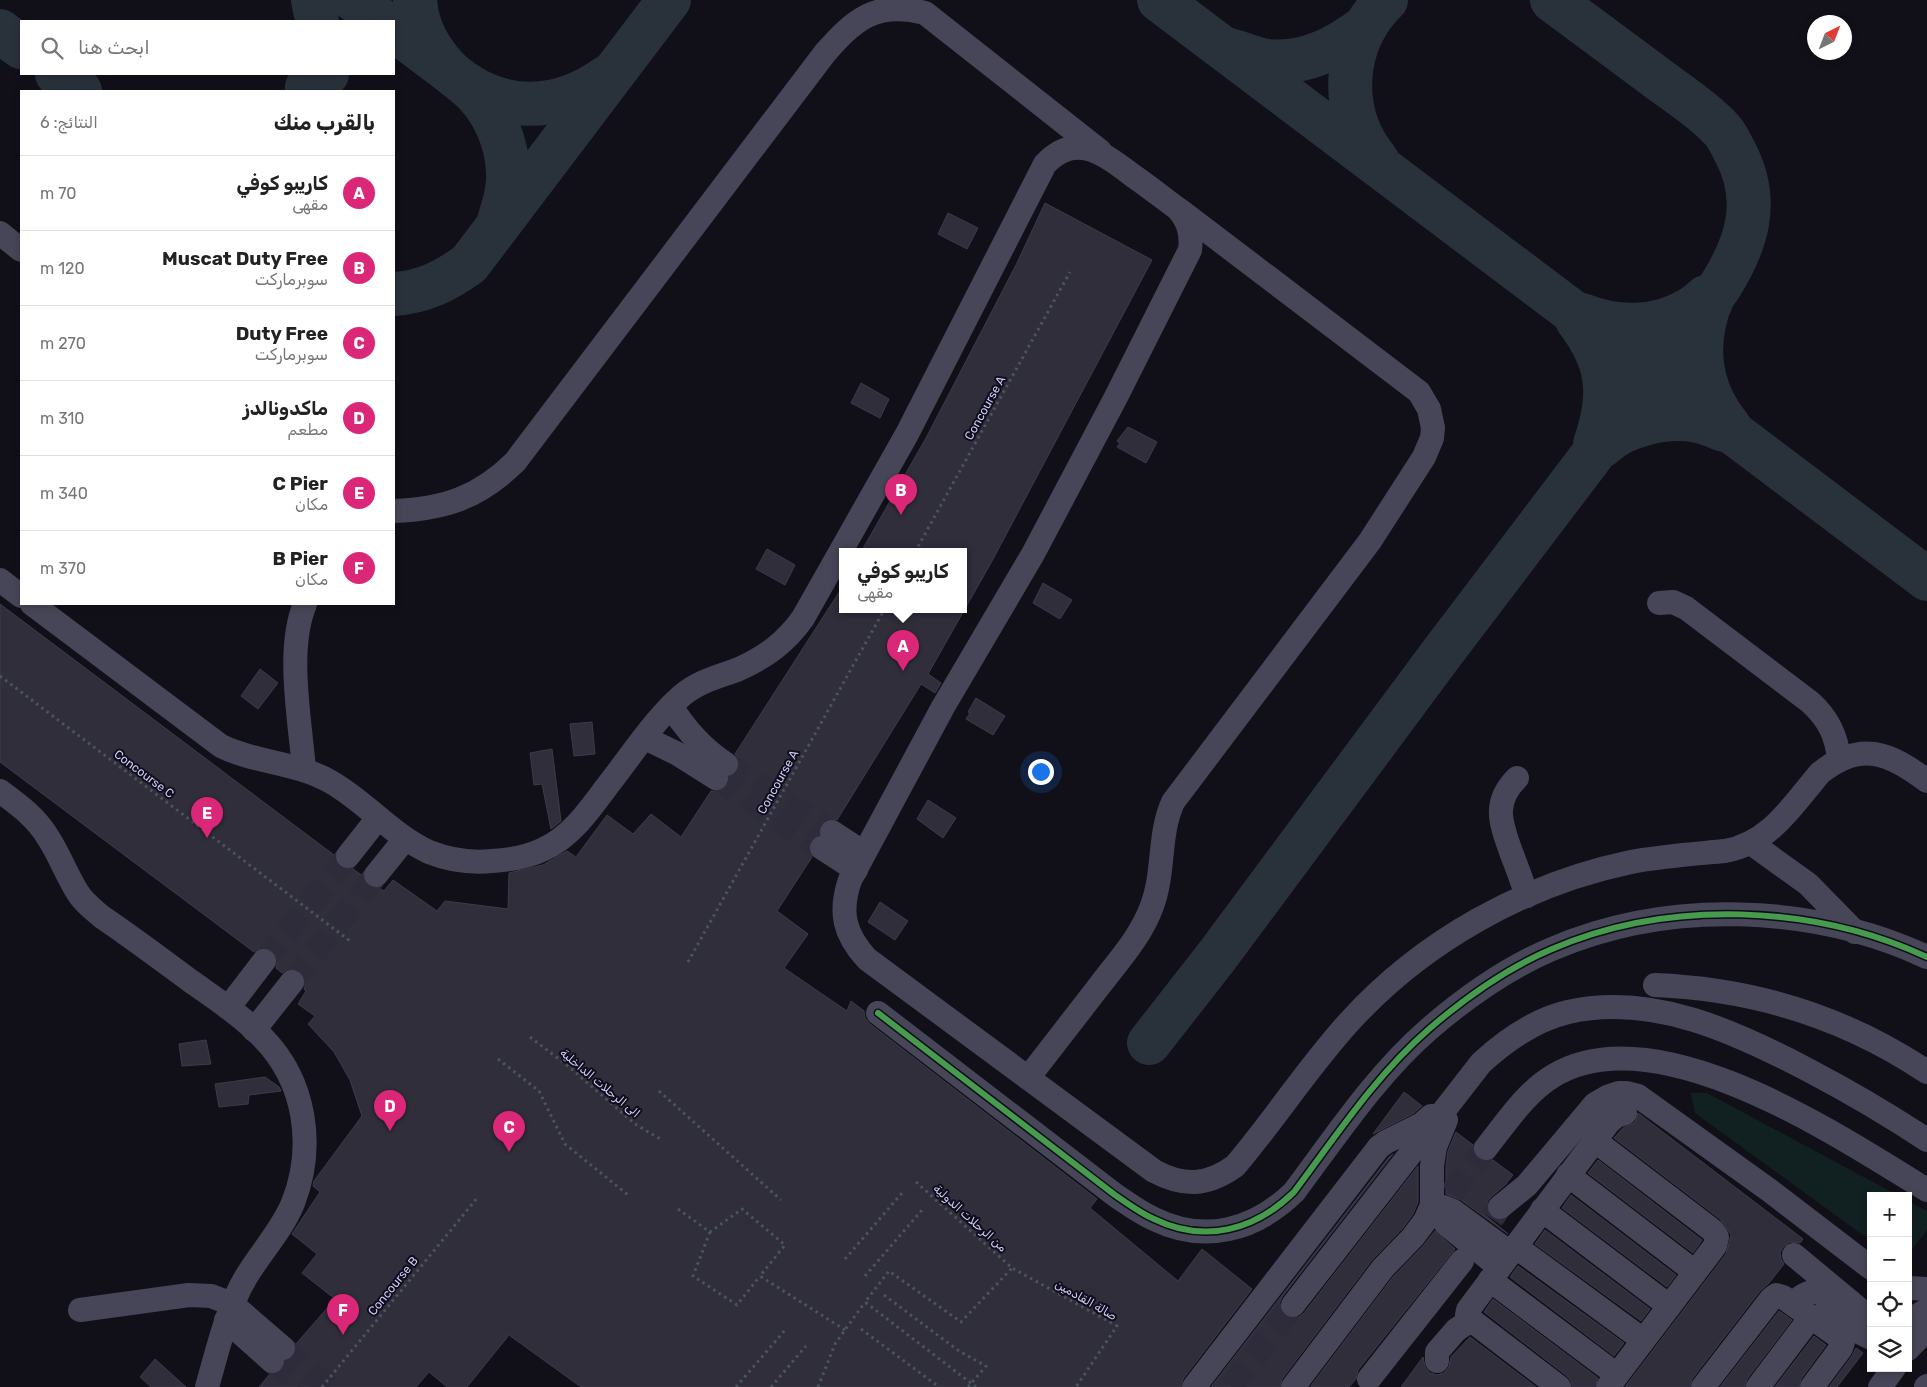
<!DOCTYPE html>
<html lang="ar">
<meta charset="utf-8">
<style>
:root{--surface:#fff;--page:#f2f2f2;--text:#222;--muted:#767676;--line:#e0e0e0;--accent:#db2777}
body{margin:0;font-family:Rubik,Vazirmatn,sans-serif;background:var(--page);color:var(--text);direction:rtl}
.controls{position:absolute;right:15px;bottom:15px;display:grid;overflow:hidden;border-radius:0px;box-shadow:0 2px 8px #0003}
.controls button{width:45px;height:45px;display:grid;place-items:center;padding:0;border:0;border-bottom:1px solid var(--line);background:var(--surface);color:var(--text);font:25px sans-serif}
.compass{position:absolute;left:1807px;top:15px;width:45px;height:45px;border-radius:50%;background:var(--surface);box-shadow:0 2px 8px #0003;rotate:42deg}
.you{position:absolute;left:1040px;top:771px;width:18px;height:18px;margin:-12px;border:4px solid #fff;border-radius:50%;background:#1a73e8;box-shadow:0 0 0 8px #1a73e833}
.badge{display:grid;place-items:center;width:32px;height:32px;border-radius:50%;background:var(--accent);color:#fff;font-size:16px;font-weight:700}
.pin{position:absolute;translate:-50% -41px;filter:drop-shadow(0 1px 2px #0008)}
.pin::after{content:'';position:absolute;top:26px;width:18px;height:15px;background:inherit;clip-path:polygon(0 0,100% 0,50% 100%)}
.popup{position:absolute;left:839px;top:548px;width:128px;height:65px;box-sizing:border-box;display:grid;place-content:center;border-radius:0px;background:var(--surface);filter:drop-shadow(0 1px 4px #0005);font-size:16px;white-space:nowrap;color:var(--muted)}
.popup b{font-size:19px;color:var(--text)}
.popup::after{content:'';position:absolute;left:50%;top:100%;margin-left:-10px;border:10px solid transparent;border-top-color:var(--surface)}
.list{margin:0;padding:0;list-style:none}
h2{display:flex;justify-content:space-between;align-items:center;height:65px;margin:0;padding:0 20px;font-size:21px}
h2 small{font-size:16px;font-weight:400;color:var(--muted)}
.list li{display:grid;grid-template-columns:32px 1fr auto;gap:15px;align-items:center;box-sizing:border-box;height:75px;padding:0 20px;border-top:1px solid var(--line)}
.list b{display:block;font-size:19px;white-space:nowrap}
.list p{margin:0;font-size:16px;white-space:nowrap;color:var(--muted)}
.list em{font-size:16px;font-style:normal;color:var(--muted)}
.icon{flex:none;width:28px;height:28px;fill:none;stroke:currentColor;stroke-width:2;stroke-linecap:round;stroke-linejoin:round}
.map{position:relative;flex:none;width:1927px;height:1387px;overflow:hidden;direction:ltr}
.search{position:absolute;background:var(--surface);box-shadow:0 2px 8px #0003;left:20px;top:20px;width:375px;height:55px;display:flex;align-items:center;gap:12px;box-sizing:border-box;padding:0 18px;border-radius:0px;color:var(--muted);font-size:19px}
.panel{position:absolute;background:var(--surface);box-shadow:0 2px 8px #0003;left:20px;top:90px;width:375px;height:515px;border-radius:0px;direction:rtl}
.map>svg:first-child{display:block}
.green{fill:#112122}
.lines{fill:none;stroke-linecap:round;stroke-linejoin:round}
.taxiway{stroke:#29313b;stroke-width:44}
.building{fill:#2f2e3a;stroke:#3d3b4b}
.minor-tunnel{stroke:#2e2c3a;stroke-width:24;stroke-dasharray:24 12;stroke-linecap:butt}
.path{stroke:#49555f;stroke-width:3;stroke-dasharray:2.5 4;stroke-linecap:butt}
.minor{stroke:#474658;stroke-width:24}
.cycleway-casing{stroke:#0f0d1b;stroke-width:9}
.cycleway{stroke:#469c4c;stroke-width:6}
.labels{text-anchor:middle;stroke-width:4;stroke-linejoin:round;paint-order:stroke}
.street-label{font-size:12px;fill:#d0ccf9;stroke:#0f0d1b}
</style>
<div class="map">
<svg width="1927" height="1387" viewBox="0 0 1927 1387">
<rect width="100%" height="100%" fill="#111018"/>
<g class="green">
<path d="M1691 1093H1707L1899 1196H1871V1241L1695 1113Z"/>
<path d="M1908 1201 1927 1211V1230L1908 1254Z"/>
</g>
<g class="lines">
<g class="taxiway">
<path d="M313 0 317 21"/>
<path d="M354 0 382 21"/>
<path d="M1159 0 1927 579"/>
<path d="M394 30 450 72C430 51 417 29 415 0"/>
<path d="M0 31 21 47"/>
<path d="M1230 50C1242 53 1254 59 1267 61 1305 65 1337 48 1366 26"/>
<path d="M450 72C498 113 555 114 607 77"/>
<path d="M57 74 80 91"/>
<path d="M465 84C493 106 509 144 508 179 508 194 503 207 499 221"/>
<path d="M307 87 327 74"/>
<path d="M1377 160C1338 113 1342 43 1386 0"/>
<path d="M394 294C424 292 445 281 469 264L669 0"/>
<path d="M1711 302C1707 309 1706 316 1704 324 1696 361 1705 397 1729 426"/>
<path d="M1582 315C1617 329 1657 329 1690 309 1696 306 1701 301 1706 297"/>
<path d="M1577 320C1609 362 1612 395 1595 444"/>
<path d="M1602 446C1624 424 1669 415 1698 421 1707 423 1716 427 1724 430"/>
<path d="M1149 1043 1217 956 1442 653 1719 288C1747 244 1761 201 1735 152 1730 143 1727 134 1719 127 1700 107 1675 92 1653 75 1619 50 1586 25 1552 0"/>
</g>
</g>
<g class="building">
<path d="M1045 203 1152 260 992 561 928 674 941 683 935 693 921 684 837 820 832 818 825 820 820 825 819 835 810 841 808 848 812 857 777 911 808 934 784 968 847 1011 851 1001 864 1011 865 1018 870 1024 1097 1199 1090 1208 1178 1281 1202 1249 1252 1289 1183 1379 1181 1387H581L509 1335 467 1387H447L429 1372 416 1387H259L270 1374H277L283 1370 285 1361 294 1357 297 1350 296 1344 335 1299 302 1273 317 1254 292 1234 320 1192 313 1186 314 1181 362 1116 350 1080 334 1052 308 1024 315 1016 298 1004 306 991 304 989 306 984 305 977 301 972 294 968 287 969 282 973 276 968 278 962 277 956 272 950 265 947 259 948 254 952 0 762V604L334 855 335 862 340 867 347 870 353 869 363 876V880L368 886 373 888H379L384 891 393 880 437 911 445 901 508 909 509 873 543 865 567 851 576 857 607 815 633 834 651 814 681 837 711 791 716 792 723 790 728 785 729 777 738 771 740 765 739 759 735 754 843 586V610H963V552H861L926 438 1016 265Z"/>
<path d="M948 213 978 228 967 249 938 234Z"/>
<path d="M861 383 889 399 880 418 851 403Z"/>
<path d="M1128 427 1157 442 1146 463 1117 447 1120 443 1117 441Z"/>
<path d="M767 549 795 565 785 585 756 569Z"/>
<path d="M1043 583 1072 600 1060 619 1033 603Z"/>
<path d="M260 669 278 683 258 709 241 696Z"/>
<path d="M976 698 1005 716 993 735 966 719 970 713 968 712Z"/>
<path d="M592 722 595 754 574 756 570 724Z"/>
<path d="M552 749 561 821 551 829 542 784 534 785 530 753Z"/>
<path d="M928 800 956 818 943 838 917 819Z"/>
<path d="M880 902 908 921 895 940 868 922Z"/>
<path d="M206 1040 211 1064 182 1066 179 1044Z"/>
<path d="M265 1077 279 1087 281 1091 249 1095 248 1104 219 1107 215 1084Z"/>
<path d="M1404 1092 1422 1106 1414 1113 1373 1134Z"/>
<path d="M1638 1113 1803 1239 1800 1243 1790 1242 1783 1247 1780 1253 1781 1259 1784 1264 1769 1283 1760 1291 1692 1379 1690 1387H1625L1726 1254 1731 1235 1720 1219 1614 1138 1623 1128 1635 1122Z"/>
<path d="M1456 1132 1473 1145V1153L1478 1159 1485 1162 1493 1160 1513 1175 1505 1185 1491 1197 1487 1202V1210L1484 1214 1508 1234 1461 1200 1446 1194V1167L1448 1151Z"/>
<path d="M1393 1154 1282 1297 1279 1304 1280 1310 1284 1316 1292 1319 1299 1317 1304 1313 1418 1166V1202L1413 1214 1403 1228 1372 1260 1282 1379 1280 1387H1211L1389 1157Z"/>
<path d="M1598 1160 1702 1240 1693 1253 1588 1173Z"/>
<path d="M1571 1195 1676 1275 1667 1287 1562 1208Z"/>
<path d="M1545 1230 1650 1309 1641 1321 1535 1244Z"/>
<path d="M1435 1231 1455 1249 1358 1370 1356 1379 1349 1387H1310L1393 1277 1423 1246Z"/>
<path d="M1518 1266 1624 1343 1614 1356 1510 1277Z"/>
<path d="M1493 1299 1598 1378 1595 1387H1572L1571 1381 1567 1376 1484 1312Z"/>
<path d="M1779 1311 1792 1320 1747 1379 1745 1387H1720Z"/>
<path d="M1814 1336 1826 1345 1801 1379 1799 1387H1775Z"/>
<path d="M1470 1337 1536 1387H1401L1423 1357 1425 1367 1430 1373 1437 1375 1444 1373 1449 1367 1451 1357Z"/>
<path d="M1856 1348 1863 1353 1837 1387H1829L1852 1356Z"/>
<path d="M155 1359 186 1387H151L140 1377Z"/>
</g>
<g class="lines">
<g class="minor-tunnel">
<path d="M726 764 832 832"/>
<path d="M716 778 822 848"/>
<path d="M264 961 348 856"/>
<path d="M292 982 376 875"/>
<path d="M1430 1222 1486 1148"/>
<path d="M1471 1248 1500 1207"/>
<path d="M283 1348 328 1387"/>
<path d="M272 1361 301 1387"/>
<path d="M1232 1387 1293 1305"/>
</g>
<g class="path">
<path d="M915 552 1070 272"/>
<path d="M0 676 350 941"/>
<path d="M688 962 884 610"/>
<path d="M530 1037 568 1066 635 1124 662 1140"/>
<path d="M498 1059 539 1091 565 1144 628 1195"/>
<path d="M659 1091 781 1200"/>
<path d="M916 1182 1012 1268 1117 1326 1076 1387"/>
<path d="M678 1209 710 1232 742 1209 785 1245 760 1276 845 1330"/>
<path d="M710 1232 693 1276 737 1305 760 1276"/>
<path d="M845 1259 902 1193"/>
<path d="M865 1276 922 1210"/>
<path d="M884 1295 959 1351 986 1366 968 1387"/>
<path d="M861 1329 939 1387"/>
<path d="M322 1387 478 1197"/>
<path d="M736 1387 786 1329"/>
<path d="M771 1387 806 1346"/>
<path d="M818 1387 835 1344 865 1302"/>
<path d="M976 1387 865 1302 889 1271 961 1322 1012 1268"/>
</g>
<g class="minor">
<path d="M0 233 21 250"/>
<path d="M394 511C444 509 478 498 515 462L825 53C854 20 876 0 925 13L1100 151"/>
<path d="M0 580 21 596"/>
<path d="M1659 603 1673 602 1686 608 1810 702C1828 718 1837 736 1839 760"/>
<path d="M32 604 221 746C255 763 297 762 331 782 366 802 392 835 429 852 449 860 471 863 492 861 510 860 528 857 544 849 570 837 588 812 605 789 628 760 649 727 676 701 694 682 716 678 739 669 766 657 786 642 803 618L907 434 1045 164C1076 132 1103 153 1132 175 1148 186 1163 198 1178 209 1189 222 1192 234 1190 250L1116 397 1033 554 943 707 850 880C839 912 844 934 867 959L1154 1171C1184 1187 1207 1186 1235 1166 1275 1119 1308 1067 1350 1021 1423 941 1525 884 1631 862 1662 856 1693 854 1725 851 1770 843 1792 806 1820 773 1861 740 1890 753 1927 781"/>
<path d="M671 706C685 729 703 749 726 764"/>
<path d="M645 738 678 754 716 778"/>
<path d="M304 769C300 720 286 649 305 604"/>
<path d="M1517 778C1492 803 1501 823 1511 852 1517 867 1522 881 1527 896"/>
<path d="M0 791C19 805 37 818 49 839 60 856 67 876 78 893 84 903 94 910 102 917 133 938 162 960 192 982 216 999 242 1016 263 1038 306 1082 315 1147 293 1203 282 1230 261 1252 246 1277 226 1311 218 1349 207 1387"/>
<path d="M832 832 864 853"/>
<path d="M1751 843 1808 884 1855 932"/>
<path d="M822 848 856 870"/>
<path d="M348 856 378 818"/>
<path d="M376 875 405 839"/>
<path d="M1655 985C1754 989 1845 1017 1927 1072"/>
<path d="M228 1008 264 961"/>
<path d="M878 1013 1115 1195C1127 1203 1140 1213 1154 1219 1205 1244 1255 1230 1294 1192 1336 1136 1376 1075 1429 1029 1466 997 1507 968 1552 949 1668 899 1813 904 1927 957"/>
<path d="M254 1030 292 982"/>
<path d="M1028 1078C1052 1047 1076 1016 1100 985 1120 959 1141 936 1152 906 1165 871 1158 835 1173 802L1370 541 1424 457 1432 438 1433 428 1429 409 1419 392 1181 211"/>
<path d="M1594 1140 1712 1230 1717 1237 1715 1246 1608 1387"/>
<path d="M1486 1148C1506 1123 1525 1093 1553 1076 1656 1013 1839 1136 1927 1190"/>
<path d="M1568 1175 1695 1272"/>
<path d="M1432 1205 1443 1207 1453 1211 1510 1253"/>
<path d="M1500 1207 1527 1185 1595 1104 1607 1097 1619 1093H1626L1638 1096 1769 1190 1871 1268"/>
<path d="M1542 1210 1669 1306"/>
<path d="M1446 1224 1499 1267"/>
<path d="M1515 1246 1643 1340"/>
<path d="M1794 1255 1871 1319"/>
<path d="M1490 1280 1617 1375"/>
<path d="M1908 1288 1927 1289"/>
<path d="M1793 1304C1811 1285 1822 1291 1840 1305"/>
<path d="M1293 1305 1481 1063C1506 1040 1534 1020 1568 1012 1653 993 1736 1032 1810 1071 1850 1092 1889 1115 1927 1140"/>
<path d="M1827 1308 1861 1333 1871 1338"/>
<path d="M80 1310 189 1295 211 1296 232 1304 283 1348"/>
<path d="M226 1320 272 1361"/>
<path d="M1908 1321 1927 1310"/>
<path d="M1908 1349 1927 1329"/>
<path d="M1437 1361V1352L1456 1330 1471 1320"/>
<path d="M1369 1379 1462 1261"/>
<path d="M1194 1387 1379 1147 1386 1142 1422 1124 1431 1116"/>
<path d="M1293 1387 1383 1268 1413 1237 1425 1221 1432 1205V1166L1435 1147 1446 1120"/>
<path d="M1559 1387 1471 1320 1467 1315 1468 1310 1608 1123 1616 1116 1625 1113"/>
<path d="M1703 1387 1771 1299 1776 1295 1783 1297 1839 1337 1843 1342 1841 1348 1812 1387"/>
<path d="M1758 1387 1811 1317"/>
<path d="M1880 1387 1894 1368"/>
<path d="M1926 1387 1927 1386"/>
</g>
<defs>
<path id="cycleway" d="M878 1013 1115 1195C1127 1203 1140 1213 1154 1219 1205 1244 1255 1230 1294 1192 1336 1136 1376 1075 1429 1029 1466 997 1507 968 1552 949 1668 899 1813 904 1927 957"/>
</defs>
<use href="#cycleway" class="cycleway-casing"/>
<use href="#cycleway" class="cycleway"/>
</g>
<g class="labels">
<g class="street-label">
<text transform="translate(985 408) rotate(-61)" y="4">Concourse A</text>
<text transform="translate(144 774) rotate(37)" y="4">Concourse C</text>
<text transform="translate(778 782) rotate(-61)" y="4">Concourse A</text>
<text transform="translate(600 1083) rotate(40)" y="4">الى الرحلات الداخلية</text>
<text transform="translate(970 1218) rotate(42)" y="4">من الرحلات الدولية</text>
<text transform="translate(393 1286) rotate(-51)" y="4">Concourse B</text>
<text transform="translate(1086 1300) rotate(30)" y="4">صالة القادمين</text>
</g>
</g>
</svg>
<div class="controls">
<button>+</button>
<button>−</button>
<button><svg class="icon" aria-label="locate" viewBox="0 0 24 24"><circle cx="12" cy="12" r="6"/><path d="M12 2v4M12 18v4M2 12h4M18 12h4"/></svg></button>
<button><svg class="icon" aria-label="layers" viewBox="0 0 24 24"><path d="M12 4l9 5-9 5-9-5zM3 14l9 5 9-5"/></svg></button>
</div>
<svg class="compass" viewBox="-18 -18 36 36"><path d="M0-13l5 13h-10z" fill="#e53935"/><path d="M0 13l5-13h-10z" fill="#767676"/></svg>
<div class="you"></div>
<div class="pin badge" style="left:903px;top:671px">A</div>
<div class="popup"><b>كاريبو كوفي</b>مقهى</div>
<div class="pin badge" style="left:901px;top:515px">B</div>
<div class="pin badge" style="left:509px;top:1152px">C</div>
<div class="pin badge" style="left:390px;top:1131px">D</div>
<div class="pin badge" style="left:207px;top:838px">E</div>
<div class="pin badge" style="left:343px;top:1335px">F</div>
<div class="search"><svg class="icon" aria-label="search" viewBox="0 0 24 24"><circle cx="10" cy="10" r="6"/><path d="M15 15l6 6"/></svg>ابحث هنا</div>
<section class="panel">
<h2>بالقرب منك<small>النتائج: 6</small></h2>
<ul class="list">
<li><span class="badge">A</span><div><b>كاريبو كوفي</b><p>مقهى</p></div><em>70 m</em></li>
<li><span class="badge">B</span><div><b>Muscat Duty Free</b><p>سوبرماركت</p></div><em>120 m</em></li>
<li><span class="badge">C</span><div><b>Duty Free</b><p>سوبرماركت</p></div><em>270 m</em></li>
<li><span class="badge">D</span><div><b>ماكدونالدز</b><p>مطعم</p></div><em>310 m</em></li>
<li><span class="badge">E</span><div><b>C Pier</b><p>مكان</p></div><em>340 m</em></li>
<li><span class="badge">F</span><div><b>B Pier</b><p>مكان</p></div><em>370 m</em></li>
</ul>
</section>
</div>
